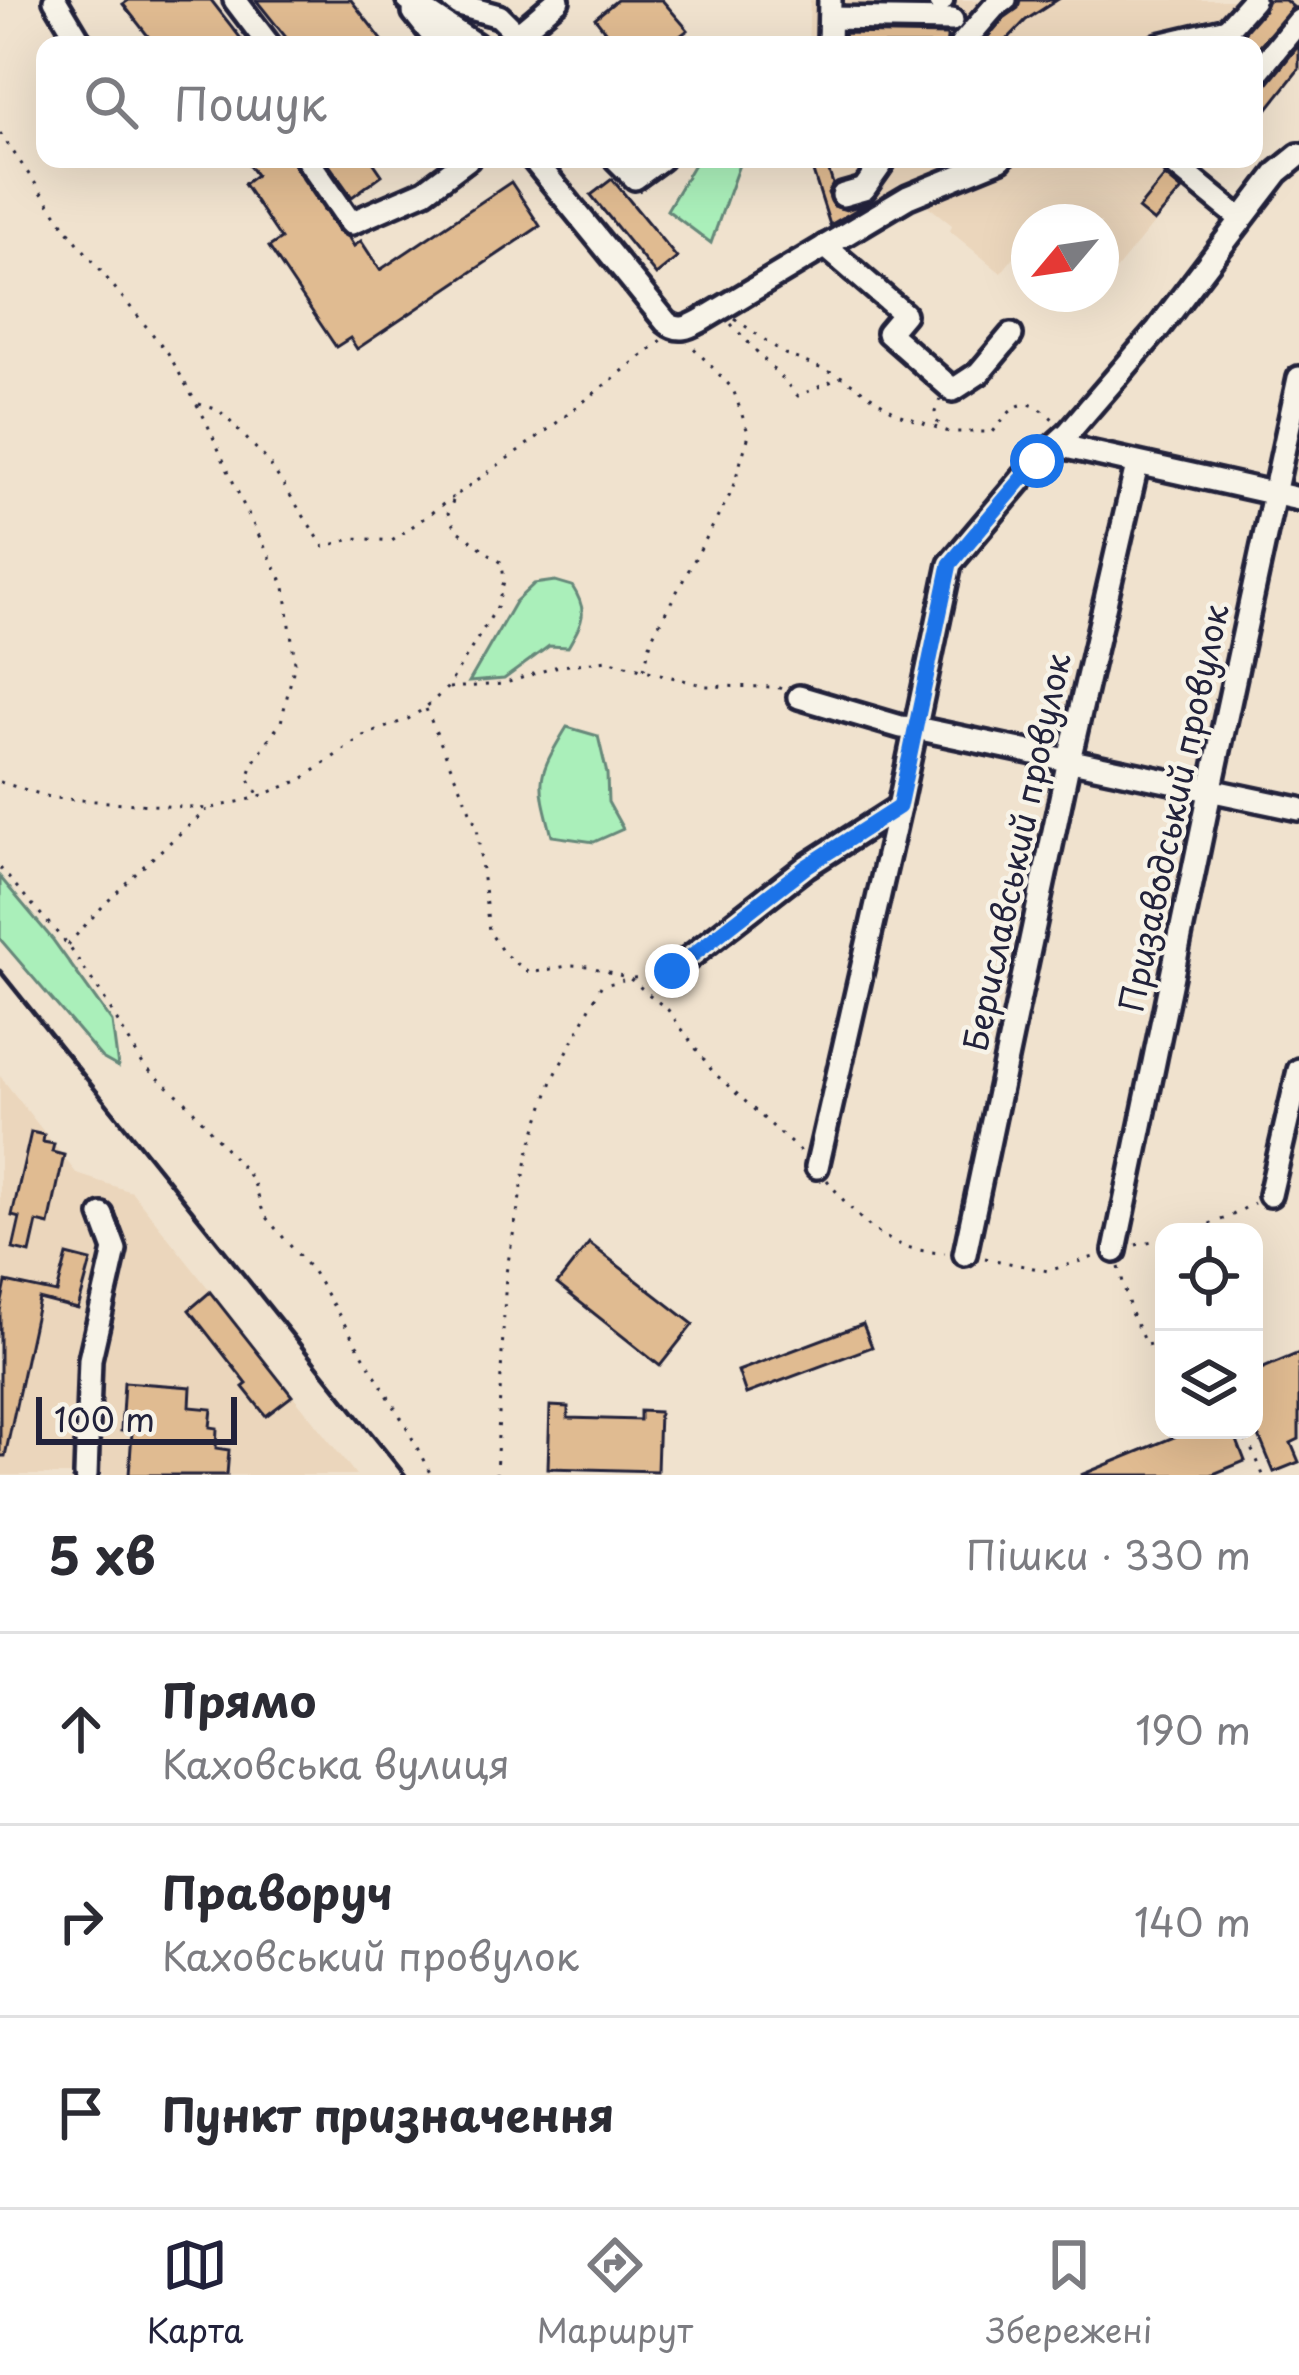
<!DOCTYPE html>
<html lang="uk">
<meta charset="utf-8">
<style>
:root{--surface:#fff;--page:#f2f2f3;--text:#2b2b33;--muted:#7c7c81;--line:#e1e1e2;--accent:#22223b}
body{margin:0;font-family:"Playpen Sans",sans-serif;background:var(--page);color:var(--text)}
.controls{position:absolute;right:36px;bottom:36px;display:grid;overflow:hidden;border-radius:24px;box-shadow:0 12px 48px #0002}
.controls button{width:108px;height:108px;display:grid;place-items:center;padding:0;border:0;border-bottom:3px solid var(--line);background:var(--surface);color:var(--text);font:60px sans-serif}
.compass{position:absolute;left:1011px;top:204px;width:108px;height:108px;border-radius:50%;background:var(--surface);box-shadow:0 12px 48px #0002;rotate:241deg}
.scale{position:absolute;left:36px;bottom:30px;width:201px;box-sizing:border-box;padding-left:12px;border:6px solid #22223b;border-top:0;font-size:33px;line-height:42px;white-space:nowrap;color:#22223b;-webkit-text-stroke:9px #f7f3e8;paint-order:stroke}
.stop{position:absolute;width:36px;height:36px;margin:-27px;border:9px solid #1a73e8;border-radius:50%;background:#fff}
.stop.end{background:#1a73e8;border-color:#fff;box-shadow:0 3px 12px #0008}
.list{margin:0;padding:0;list-style:none}
h2{display:flex;justify-content:space-between;align-items:center;height:156px;margin:0;padding:0 48px;font-size:51px}
h2 small{font-size:39px;font-weight:400;color:var(--muted)}
.list li{display:grid;grid-template-columns:78px 1fr auto;gap:36px;align-items:center;box-sizing:border-box;height:192px;padding:0 48px;border-top:3px solid var(--line)}
.list b{display:block;font-size:45px;white-space:nowrap}
.list p{margin:0;font-size:39px;white-space:nowrap;color:var(--muted)}
.list em{font-size:39px;font-style:normal;color:var(--muted)}
.icon{flex:none;width:66px;height:66px;fill:none;stroke:currentColor;stroke-width:2;stroke-linecap:round;stroke-linejoin:round}
.map{position:relative;flex:none;width:1299px;height:1475px;overflow:hidden}
.search{position:absolute;background:var(--surface);box-shadow:0 12px 48px #0002;left:36px;right:36px;top:36px;height:132px;display:flex;align-items:center;gap:30px;box-sizing:border-box;padding:0 42px;border-radius:24px;color:var(--muted);font-size:45px}
.sheet{height:732px;background:var(--surface)}
nav{display:flex;justify-content:space-around;align-items:center;box-sizing:border-box;height:168px;border-top:3px solid var(--line);background:var(--surface);font-size:33px;color:var(--muted)}
nav a{display:grid;justify-items:center;gap:6px}
nav .on{color:var(--accent)}
.map>svg:first-child{display:block}
.built{fill:#ebd6bc}
.green{fill:#aaefba;stroke:#66887a;stroke-width:3}
.building{fill:#e0bb91;stroke:#22223b;stroke-width:3}
.lines{fill:none;stroke-linecap:round;stroke-linejoin:round}
.minor-casing{stroke:#22223b;stroke-width:30}
.path{stroke:#22223b;stroke-width:3;stroke-dasharray:3 9;stroke-linecap:butt}
.minor{stroke:#f7f3e8;stroke-width:21}
.rail{stroke:#22223b;stroke-width:4.5}
.route{stroke:#1a73e8;stroke-width:15}
.labels{text-anchor:middle;stroke-width:9;stroke-linejoin:round;paint-order:stroke}
.street-label{font-size:33px;fill:#22223b;stroke:#f7f3e8}
</style>
<div class="map">
<svg width="1299" height="1475" viewBox="0 0 1299 1475">
<rect width="100%" height="100%" fill="#f0e2ce"/>
<filter id="ink" filterUnits="userSpaceOnUse"><feTurbulence type="fractalNoise" baseFrequency=".00833" numOctaves="2"/><feDisplacementMap in="SourceGraphic" scale="24" xChannelSelector="R" yChannelSelector="G"/><feConvolveMatrix kernelMatrix="1 2 1 2 8 2 1 2 1" color-interpolation-filters="sRGB"/></filter>
<g filter="url(#ink)">
<g class="built">
<path d="M810 0H1299V30L1254 86V45H808Z"/>
<path d="M809 159H1203L1190 174 1185 185 1101 288V222H1029V269L1014 257 1001 273 950 231 952 225 899 183 887 197 830 225Z"/>
<path d="M0 1076 77 1174 132 1192 356 1475H0Z"/>
</g>
<g class="green">
<path d="M697 159H741L711 243 667 210Z"/>
<path d="M555 581 572 586C589 612 583 621 568 647L549 646 504 679 469 682 515 602 534 584Z"/>
<path d="M567 727 598 736 607 774 608 802 623 829 594 842 552 836C537 779 536 778 567 727Z"/>
<path d="M0 877 53 940 112 1022 118 1067 102 1058 0 939Z"/>
</g>
<g class="building">
<path d="M129 0H211L246 45H155L123 4Z"/>
<path d="M256 0H351L386 45H292Z"/>
<path d="M617 0H662L688 30 668 45H616L595 18Z"/>
<path d="M1020 0H1057L1026 20 1002 45H981L1004 18 1018 8Z"/>
<path d="M1268 0H1285L1293 7 1254 52V45H1239L1241 36 1264 10Z"/>
<path d="M844 33 947 35V39L946 45H844Z"/>
<path d="M1299 45V69L1254 126V91L1266 86Z"/>
<path d="M244 159H292L295 167 339 232 349 238 354 246 361 241 380 270 511 182 540 226 357 349 350 338 336 347 269 247 281 239 244 184 256 175Z"/>
<path d="M325 159H371L382 175 352 197Z"/>
<path d="M809 159H825L833 184 828 193 834 206 846 210 868 203 830 225Z"/>
<path d="M1165 176 1182 190 1154 222 1138 209Z"/>
<path d="M612 179 677 258 656 275 591 195Z"/>
<path d="M31 1132 44 1135 43 1142 54 1144 52 1152 64 1155 49 1225 37 1222 30 1253 13 1249 20 1218 12 1216Z"/>
<path d="M589 1243 693 1324 660 1366 557 1284Z"/>
<path d="M67 1255 91 1261 78 1309 39 1299 5 1456H0V1311L6 1282 57 1293Z"/>
<path d="M210 1292 292 1396 266 1416 243 1387 247 1384 189 1310Z"/>
<path d="M863 1324 872 1347 746 1394 738 1371Z"/>
<path d="M1299 1353V1439L1291 1443 1299 1462 1274 1472 1254 1424V1372Z"/>
<path d="M124 1382 191 1387 190 1407 212 1409 210 1427 217 1428 216 1448 229 1450 227 1475H129L132 1432 121 1431Z"/>
<path d="M550 1406 568 1407V1418L640 1420V1411L659 1412 657 1471 548 1468Z"/>
<path d="M1191 1430H1233L1245 1461 1211 1475H1081Z"/>
</g>
<g class="lines">
<defs>
<g id="minor">
<path d="M55 0 82 45"/>
<path d="M235 0 269 45"/>
<path d="M408 0 476 45"/>
<path d="M453 0 459 5 499 16 517 34"/>
<path d="M940 2 942 0"/>
<path d="M414 12 440 45"/>
<path d="M830 18 952 20"/>
<path d="M505 45 558 0"/>
<path d="M829 45 830 0"/>
<path d="M961 45 994 7 1005 0"/>
<path d="M1159 45 1227 29"/>
<path d="M1224 45 1227 29 1253 0"/>
<path d="M1254 76 1299 21"/>
<path d="M307 159 351 223 425 191 468 159"/>
<path d="M533 159 666 322C679 333 689 327 702 320L908 197 1001 159"/>
<path d="M616 159 635 178 661 159"/>
<path d="M1168 159 1241 219"/>
<path d="M843 195 864 189 883 162"/>
<path d="M825 246 904 314 888 333 953 390 979 373 1011 335"/>
<path d="M1057 445 1299 499"/>
<path d="M799 697 901 727 916 728 1299 809"/>
<path d="M672 971 807 866 899 807"/>
<path d="M817 1167 899 807 950 564 1037 461 1068 433 1158 329 1278 172 1299 155"/>
<path d="M1270 1195 1299 1070"/>
<path d="M1115 1251 1210 792 1299 378"/>
<path d="M965 1254 1069 760 1137 465"/>
<path d="M86 1475 90 1359 115 1250 102 1215"/>
</g>
</defs>
<use href="#minor" class="minor-casing"/>
<g class="path">
<path d="M0 133 69 232 168 353 205 419 243 504 285 587 295 663 281 722 254 761 248 778 258 794"/>
<path d="M735 319 785 354 842 377 898 414 949 432H993C1015 403 1025 392 1056 422"/>
<path d="M731 324 798 396 842 377"/>
<path d="M940 399 935 412 936 421 943 427"/>
<path d="M199 404 219 410 267 460 324 547 355 538 392 541 453 497"/>
<path d="M644 669 652 637 731 493 749 435 733 389 691 345"/>
<path d="M449 688 503 684 555 667 607 660 706 686 777 687 786 691"/>
<path d="M426 709 477 827 489 931 504 954 530 973 572 965 588 966 629 978 668 1010 713 1072 804 1155"/>
<path d="M0 782 53 798 208 809 255 798 301 780 363 736 408 719 425 708 447 688 497 607 504 581 502 563 456 529 448 513 455 496 550 428 662 340"/>
<path d="M0 868 68 945 100 992 144 1066 186 1102 253 1180 264 1215 313 1272 406 1426 431 1475"/>
<path d="M68 945C110 895 158 852 207 810"/>
<path d="M633 978 653 977"/>
<path d="M827 1180C861 1223 887 1251 945 1253"/>
<path d="M1187 1232 1229 1217 1254 1203"/>
<path d="M1136 1245 1164 1238"/>
<path d="M985 1258 1048 1271 1097 1256"/>
<path d="M1119 1267 1131 1313 1146 1345 1164 1341"/>
<path d="M1238 1430 1255 1455 1263 1475"/>
<path d="M496 1475 506 1273 528 1154 552 1081 601 986 623 980"/>
</g>
<use href="#minor" class="minor"/>
<path class="rail" d="M0 971 405 1475"/>
</g>
</g>
<g class="lines" filter="url(#ink)">
<path class="route" d="M672 971 807 866 899 807 950 564 1037 461"/>
</g>
<g class="labels">
<g class="street-label">
<text transform="translate(1174 808) rotate(-78)" y="12">Призаводський провулок</text>
<text transform="translate(1017 852) rotate(-78)" y="12">Бериславський провулок</text>
</g>
</g>
</svg>
<div class="controls">
<button><svg class="icon" aria-label="locate" viewBox="0 0 24 24"><circle cx="12" cy="12" r="6"/><path d="M12 2v4M12 18v4M2 12h4M18 12h4"/></svg></button>
<button><svg class="icon" aria-label="layers" viewBox="0 0 24 24"><path d="M12 4l9 5-9 5-9-5zM3 14l9 5 9-5"/></svg></button>
</div>
<svg class="compass" viewBox="-18 -18 36 36"><path d="M0-13l5 13h-10z" fill="#e53935"/><path d="M0 13l5-13h-10z" fill="#7c7c81"/></svg>
<div class="scale">100 m</div>
<div class="stop" style="left:1037px;top:461px"></div>
<div class="stop end" style="left:672px;top:971px"></div>
<div class="search"><svg class="icon" aria-label="search" viewBox="0 0 24 24"><circle cx="10" cy="10" r="6"/><path d="M15 15l6 6"/></svg>Пошук</div>
</div>
<section class="sheet">
<h2>5 хв<small>Пішки · 330 m</small></h2>
<ul class="list">
<li><svg class="icon" aria-label="ahead" viewBox="0 0 24 24"><path d="M12 20V5M6 11l6-6 6 6"/></svg><div><b>Прямо</b><p>Каховська вулиця</p></div><em>190 m</em></li>
<li><svg class="icon" aria-label="right" viewBox="0 0 24 24"><path d="M7 20v-9h11M14 6l5 5-5 5"/></svg><div><b>Праворуч</b><p>Каховський провулок</p></div><em>140 m</em></li>
<li><svg class="icon" aria-label="arrive" viewBox="0 0 24 24"><path d="M6 21V4h12l-3 4 3 4H6"/></svg><div><b>Пункт призначення</b></div></li>
</ul>
</section>
<nav>
<a class="on"><svg class="icon" aria-label="map" viewBox="0 0 24 24"><path d="M3 6l6-2 6 2 6-2v14l-6 2-6-2-6 2zM9 4v14M15 6v14"/></svg>Карта</a>
<a><svg class="icon" aria-label="directions" viewBox="0 0 24 24"><path d="M12 3l9 9-9 9-9-9zM9 14v-3h6M13 9l2 2-2 2"/></svg>Маршрут</a>
<a><svg class="icon" aria-label="saved" viewBox="0 0 24 24"><path d="M7 4h10v16l-5-4-5 4z"/></svg>Збережені</a>
</nav>
